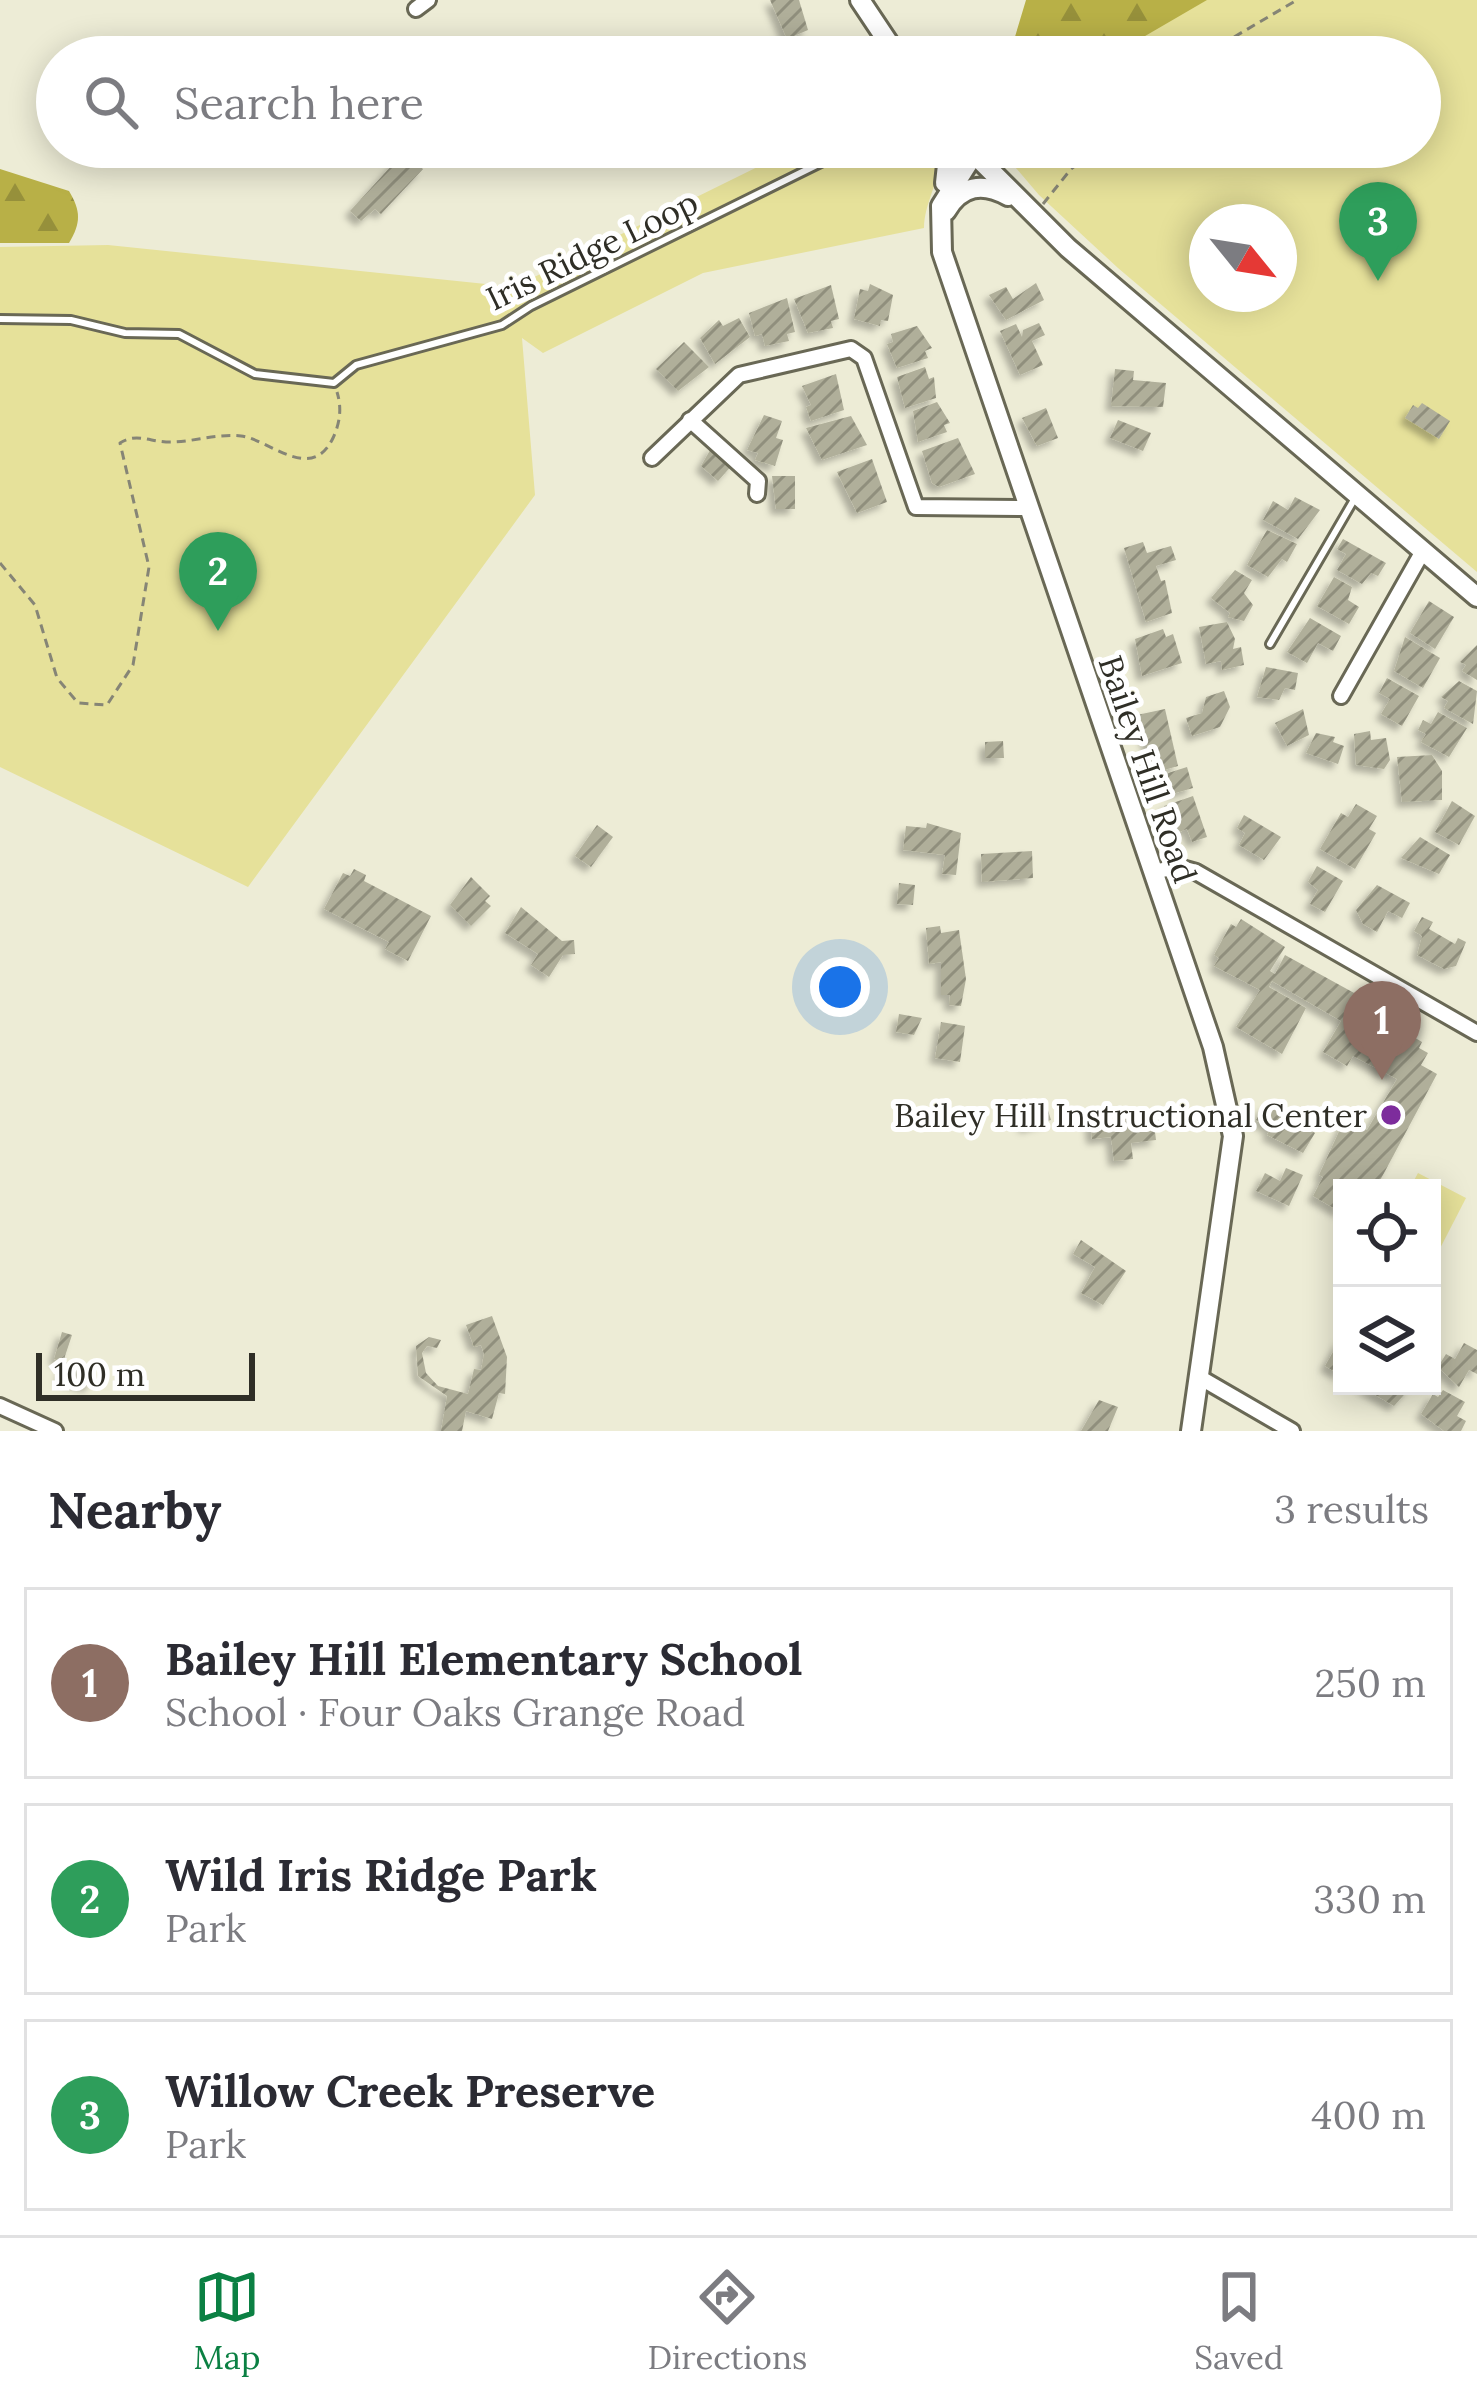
<!DOCTYPE html>
<meta charset="utf-8">
<style>
:root{--surface:#fff;--page:#f7f7f7;--text:#2b2b33;--muted:#7c7c81;--line:#e1e1e2;--accent:#0b8043}
body{margin:0;font-family:Lora,serif;background:var(--page);color:var(--text)}
.controls{position:absolute;right:36px;bottom:36px;display:grid;overflow:hidden;border-radius:0px;box-shadow:0 6px 30px #0003}
.controls button{width:108px;height:108px;display:grid;place-items:center;padding:0;border:0;border-bottom:3px solid var(--line);background:var(--surface);color:var(--text);font:60px sans-serif}
.compass{position:absolute;left:1189px;top:204px;width:108px;height:108px;border-radius:50%;background:var(--surface);box-shadow:0 6px 30px #0003;rotate:120deg}
.scale{position:absolute;left:36px;bottom:30px;width:219px;box-sizing:border-box;padding-left:12px;border:6px solid #2f2e26;border-top:0;font-size:33px;line-height:42px;white-space:nowrap;color:#2f2e26;-webkit-text-stroke:9px #fff;paint-order:stroke}
.you{position:absolute;left:840px;top:987px;width:42px;height:42px;margin:-30px;border:9px solid #fff;border-radius:50%;background:#1a73e8;box-shadow:0 0 0 18px #1a73e833}
.badge{display:grid;place-items:center;width:78px;height:78px;border-radius:50%;background:var(--accent);color:#fff;font-size:39px;font-weight:700}
.pin{position:absolute;translate:-50% -99px;filter:drop-shadow(0 3px 6px #0008)}
.pin::after{content:'';position:absolute;top:63px;width:42px;height:36px;background:inherit;clip-path:polygon(0 0,100% 0,50% 100%)}
.list{margin:0;padding:0;list-style:none}
h2{display:flex;justify-content:space-between;align-items:center;height:156px;margin:0;padding:0 48px;font-size:51px}
h2 small{font-size:39px;font-weight:400;color:var(--muted)}
.list li{display:grid;grid-template-columns:78px 1fr auto;gap:36px;align-items:center;box-sizing:border-box;height:192px;margin:0 24px 24px;padding:0 24px;border:3px solid var(--line);border-radius:0px}
.list b{display:block;font-size:45px;white-space:nowrap}
.list p{margin:0;font-size:39px;white-space:nowrap;color:var(--muted)}
.list em{font-size:39px;font-style:normal;color:var(--muted)}
.icon{flex:none;width:66px;height:66px;fill:none;stroke:currentColor;stroke-width:2;stroke-linecap:round;stroke-linejoin:round}
.map{position:relative;flex:none;width:1477px;height:1431px;overflow:hidden}
.search{position:absolute;background:var(--surface);box-shadow:0 6px 30px #0003;left:36px;right:36px;top:36px;height:132px;display:flex;align-items:center;gap:30px;box-sizing:border-box;padding:0 42px;border-radius:66px;color:var(--muted);font-size:45px}
.sheet{height:804px;background:var(--surface)}
nav{display:flex;justify-content:space-around;align-items:center;box-sizing:border-box;height:168px;border-top:3px solid var(--line);background:var(--surface);font-size:33px;color:var(--muted)}
nav a{display:grid;justify-items:center;gap:6px}
nav .on{color:var(--accent)}
.map>svg:first-child{display:block}
.forest{fill:url(#forest-firs)}
.park{fill:#e6e19a;fill-rule:evenodd}
.building{fill:url(#building-hatch);filter:url(#shadow)}
.lines{fill:none;stroke-linecap:round;stroke-linejoin:round}
.service-casing{stroke:#696855;stroke-width:12}
.minor-casing{stroke:#696855;stroke-width:20}
.secondary-casing{stroke:#696855;stroke-width:24}
.path{stroke:#868576;stroke-width:3;stroke-dasharray:9 6;stroke-linecap:butt}
.service{stroke:#fff;stroke-width:6}
.minor{stroke:#fff;stroke-width:14}
.secondary{stroke:#fff;stroke-width:18}
.poi-dot{fill:#7d2c9c;stroke:#fff;stroke-width:4.5}
.labels{text-anchor:middle;stroke-width:10;stroke-linejoin:round;paint-order:stroke}
.street-label{font-size:33px;fill:#2f2e26;stroke:#fff}
.poi-label{font-size:33px;fill:#2f2e26;stroke:#fff;text-anchor:end}
</style>
<div class="map">
<svg width="1477" height="1431" viewBox="0 0 1477 1431">
<defs>
<pattern id="forest-firs" width="22" height="20" patternUnits="userSpaceOnUse" patternTransform="scale(3)"><rect width="22" height="20" fill="#b8b047"/><path d="M5 1l3.5 6h-7zM16 11l3.5 6h-7z" fill="#96903b"/></pattern>
<pattern id="building-hatch" width="6" height="6" patternUnits="userSpaceOnUse" patternTransform="scale(3)"><rect width="6" height="6" fill="#b0af9a"/><path d="M-1 1l2-2M0 6l6-6M5 7l2-2" fill="none" stroke="#908f7d"/></pattern>
<filter id="shadow"><feDropShadow dx="-5.5" dy="5.5" stdDeviation="3" flood-color="#0004"/></filter>
</defs>
<rect width="100%" height="100%" fill="#edecd6"/>
<g class="forest">
<path d="M1026 0H1269L1195 57H1001L1011 50Z"/>
<path d="M0 169 69 191C81 211 81 223 69 243H0Z"/>
</g>
<g class="park">
<path d="M1207 0H1477V572L1118 268 1039 195 998 147H1420V57H1109ZM1207 222H1279V294H1207Z"/>
<path d="M798 147H939C945 174 924 200 924 228L703 273 543 353 522 338 535 495 248 887 0 767V247L108 245 514 287Z"/>
<path d="M1418 1173 1466 1198 1433 1262 1432 1188H1410Z"/>
</g>
<g class="building">
<path d="M770 0H799L808 30 787 39Z"/>
<path d="M404 152 423 169 381 214 375 209 361 221 350 211Z"/>
<path d="M1036 283 1044 300 1006 320 989 295 1006 287 1013 299Z"/>
<path d="M870 284 893 295 888 321 881 320 880 326 854 319 860 289 868 291Z"/>
<path d="M831 285 839 319 831 321 833 328 808 333 794 299Z"/>
<path d="M787 298 795 332 787 334 789 341 765 346 762 334 755 336 749 313Z"/>
<path d="M739 318 750 337 715 364 700 338 719 320 723 326Z"/>
<path d="M1039 323 1045 335 1032 341 1043 365 1020 375 1000 331 1016 324 1022 337 1023 330Z"/>
<path d="M917 326 932 348 925 351 928 358 897 368 887 344 893 342 891 334Z"/>
<path d="M684 342 709 367 678 391 656 369Z"/>
<path d="M925 367 929 379 934 377 936 398 905 408 897 377Z"/>
<path d="M1115 369 1134 371 1133 380 1166 383 1163 407 1111 406Z"/>
<path d="M836 374 844 410 811 421 806 407 811 405 802 386Z"/>
<path d="M937 402 950 423 944 425 947 432 918 442 913 411Z"/>
<path d="M1422 403 1450 421 1439 439 1405 418 1413 405 1418 408Z"/>
<path d="M1046 408 1058 438 1037 446 1022 418Z"/>
<path d="M764 415 782 421 776 438 783 440 775 466 755 460 758 453 747 450Z"/>
<path d="M851 416 867 445 822 460 806 428Z"/>
<path d="M1118 420 1151 433 1143 451 1110 438Z"/>
<path d="M958 438 975 474 939 487 932 483 922 451Z"/>
<path d="M713 445 734 463 718 481 701 466Z"/>
<path d="M872 459 887 502 857 513 837 472Z"/>
<path d="M772 476H795V509H776Z"/>
<path d="M1295 497 1320 510 1298 539 1263 520 1273 501 1288 510Z"/>
<path d="M1267 530 1297 544 1287 562 1282 559 1268 577 1247 565Z"/>
<path d="M1343 539 1386 563 1378 576 1371 573 1362 584 1337 570 1346 554 1337 549Z"/>
<path d="M1143 542 1147 553 1171 546 1176 560 1156 566 1161 581 1165 580 1172 613 1146 622 1124 548Z"/>
<path d="M1235 570 1252 580 1244 593 1253 605 1244 621 1228 617 1230 613 1211 598Z"/>
<path d="M1334 577 1352 587 1348 600 1359 607 1349 624 1317 606Z"/>
<path d="M1429 601 1454 617 1435 649 1410 633Z"/>
<path d="M1310 618 1341 636 1333 651 1318 643 1307 663 1287 652Z"/>
<path d="M1227 622 1235 639 1233 649 1241 647 1244 665 1222 670 1221 661 1206 664 1199 627Z"/>
<path d="M1163 629 1166 637 1173 634 1182 663 1142 676 1135 639Z"/>
<path d="M1405 637 1440 658 1423 688 1394 671Z"/>
<path d="M1477 645V680L1462 671 1466 665 1460 662Z"/>
<path d="M1266 667 1298 673 1295 690 1285 688 1279 700 1257 697Z"/>
<path d="M1387 678 1419 696 1402 726 1381 714 1390 699 1379 693Z"/>
<path d="M1459 681 1477 691 1473 724 1444 708 1448 701 1441 697Z"/>
<path d="M1224 691 1230 707 1220 727 1192 736 1186 718 1202 713 1206 697Z"/>
<path d="M1165 709 1178 766 1157 772 1137 715Z"/>
<path d="M1303 709 1309 735 1287 746 1275 723Z"/>
<path d="M1438 712 1467 728 1449 757 1421 742 1426 734 1418 730 1423 720 1431 724Z"/>
<path d="M1370 731 1371 740 1386 738 1390 760 1384 769 1356 765 1354 734Z"/>
<path d="M1316 733 1335 737 1333 742 1344 746 1338 764 1306 753Z"/>
<path d="M1003 741 1004 758H985V742Z"/>
<path d="M1432 755 1442 771V800L1402 802 1397 757Z"/>
<path d="M1187 767 1193 788 1172 794 1165 774Z"/>
<path d="M1193 796 1207 837 1192 842 1187 829 1174 834 1164 806Z"/>
<path d="M1452 801 1475 816 1459 845 1435 832Z"/>
<path d="M1356 804 1377 816 1369 829 1376 833 1355 869 1320 849 1341 813 1348 817Z"/>
<path d="M1244 815 1281 837 1264 860 1239 845 1245 833 1237 828Z"/>
<path d="M927 823 961 833 956 875 942 874 945 855 903 850 906 826 926 828Z"/>
<path d="M597 825 613 837 591 867 575 856Z"/>
<path d="M1420 837 1450 855 1439 874 1401 858Z"/>
<path d="M1032 851 1033 878 982 882 981 854Z"/>
<path d="M1317 866 1343 881 1325 912 1310 904 1318 890 1308 882Z"/>
<path d="M354 869 366 875 364 881 431 916 408 961 385 949 389 942 324 909 343 873 350 876Z"/>
<path d="M471 877 490 896 485 901 491 906 471 926 450 905Z"/>
<path d="M899 883 915 885 913 905 897 904Z"/>
<path d="M1377 885 1410 903 1402 918 1388 911 1377 932 1363 924 1356 910Z"/>
<path d="M521 907 562 941 574 940 575 954 563 955 549 977 531 965 538 954 505 933Z"/>
<path d="M1422 917 1433 922 1429 929 1455 944 1458 938 1466 942 1456 966 1444 969 1417 955 1422 936 1414 931Z"/>
<path d="M1241 919 1285 947 1270 971 1275 974 1285 955 1396 1016 1392 1024 1422 1042 1419 1048 1428 1053 1421 1065 1437 1074 1376 1188H1342V1213L1313 1196 1323 1177 1319 1175 1342 1125 1347 1120 1367 1130 1397 1079 1353 1056 1347 1066 1323 1052 1341 1021 1272 981 1269 987 1306 1008 1282 1054 1236 1027 1260 990 1214 966 1219 958 1214 955 1231 924 1236 927Z"/>
<path d="M940 926 941 933 959 930 966 979 961 1006 949 1005 950 995H941V962L929 964 926 928Z"/>
<path d="M899 1014 922 1018 914 1035 896 1032Z"/>
<path d="M941 1022 965 1026 960 1062 935 1058Z"/>
<path d="M1045 1101 1051 1120 1025 1128 1019 1109Z"/>
<path d="M1264 1106 1281 1108 1315 1133 1303 1153 1267 1135 1270 1129 1256 1120Z"/>
<path d="M1153 1116 1156 1140 1131 1143 1133 1159 1114 1161 1111 1137 1092 1139 1090 1122Z"/>
<path d="M1286 1168 1303 1175 1289 1206 1256 1191 1265 1173 1280 1181Z"/>
<path d="M1081 1240 1126 1271 1103 1305 1081 1293 1095 1267 1073 1254Z"/>
<path d="M492 1316 507 1357 505 1394 499 1393 492 1419 466 1411 462 1431H441L447 1396 418 1376 416 1346 429 1337 441 1340 437 1348 427 1346 422 1353 426 1373 438 1386 468 1394 474 1369 481 1370 484 1354 481 1345 474 1347 466 1325Z"/>
<path d="M62 1332 72 1335 63 1362 54 1359Z"/>
<path d="M1342 1336V1376L1325 1366Z"/>
<path d="M1464 1343 1477 1350V1374L1469 1370 1459 1387 1438 1367 1446 1354 1455 1359Z"/>
<path d="M65 1362 95 1370 90 1387 60 1379Z"/>
<path d="M1360 1386H1412L1394 1406Z"/>
<path d="M1443 1390 1465 1402 1457 1416 1466 1421 1461 1431H1444L1421 1414 1433 1394 1438 1397Z"/>
<path d="M1099 1400 1118 1407 1108 1431H1081Z"/>
</g>
<g class="lines">
<defs>
<g id="service">
<path d="M0 319 71 320 125 333 179 334 255 374 334 383 356 365 502 325 531 306 853 147"/>
<path d="M1270 644 1355 498"/>
</g>
<g id="minor">
<path d="M416 9 428 0"/>
<path d="M690 420 758 481 757 494"/>
<path d="M652 458 739 375 851 349 864 358 916 507 1026 508"/>
<path d="M1341 696 1423 551"/>
<path d="M1152 872 1178 867 1196 872 1477 1033"/>
<path d="M1199 1377 1292 1431"/>
<path d="M0 1406 55 1431"/>
</g>
<g id="secondary">
<path d="M860 0 898 57"/>
<path d="M968 148 1068 248 1477 597"/>
<path d="M974 154 941 206 942 252 1213 1047 1233 1136 1191 1431"/>
<path d="M945 183 949 147"/>
<path d="M946 211C961 185 983 182 1008 196"/>
</g>
</defs>
<use href="#service" class="service-casing"/>
<use href="#minor" class="minor-casing"/>
<use href="#secondary" class="secondary-casing"/>
<g class="path">
<path d="M1212 57 1229 40 1297 0"/>
<path d="M1043 204 1071 169 1101 147"/>
<path d="M0 563 35 605 57 678 78 703 107 705 133 665 149 567 120 443C135 433 149 441 166 442 191 443 216 433 241 436 269 439 311 484 333 438 340 423 342 408 337 392"/>
</g>
<use href="#service" class="service"/>
<use href="#minor" class="minor"/>
<use href="#secondary" class="secondary"/>
</g>
<circle class="poi-dot" cx="1391" cy="1115" r="12"/>
<g class="labels">
<g class="street-label">
<text transform="translate(592 250) rotate(-26)" y="12">Iris Ridge Loop</text>
<text transform="translate(1148 769) rotate(71)" y="12">Bailey Hill Road</text>
</g>
<g class="poi-label">
<text x="1367" y="1127">Bailey Hill Instructional Center</text>
</g>
</g>
</svg>
<div class="controls">
<button><svg class="icon" aria-label="locate" viewBox="0 0 24 24"><circle cx="12" cy="12" r="6"/><path d="M12 2v4M12 18v4M2 12h4M18 12h4"/></svg></button>
<button><svg class="icon" aria-label="layers" viewBox="0 0 24 24"><path d="M12 4l9 5-9 5-9-5zM3 14l9 5 9-5"/></svg></button>
</div>
<svg class="compass" viewBox="-18 -18 36 36"><path d="M0-13l5 13h-10z" fill="#e53935"/><path d="M0 13l5-13h-10z" fill="#7c7c81"/></svg>
<div class="scale">100 m</div>
<div class="you"></div>
<div class="pin badge" style="left:1382px;top:1080px;background:#8d6e63">1</div>
<div class="pin badge" style="left:218px;top:631px;background:#2e9e5b">2</div>
<div class="pin badge" style="left:1378px;top:281px;background:#2e9e5b">3</div>
<div class="search"><svg class="icon" aria-label="search" viewBox="0 0 24 24"><circle cx="10" cy="10" r="6"/><path d="M15 15l6 6"/></svg>Search here</div>
</div>
<section class="sheet">
<h2>Nearby<small>3 results</small></h2>
<ul class="list">
<li><span class="badge" style="background:#8d6e63">1</span><div><b>Bailey Hill Elementary School</b><p>School · Four Oaks Grange Road</p></div><em>250 m</em></li>
<li><span class="badge" style="background:#2e9e5b">2</span><div><b>Wild Iris Ridge Park</b><p>Park</p></div><em>330 m</em></li>
<li><span class="badge" style="background:#2e9e5b">3</span><div><b>Willow Creek Preserve</b><p>Park</p></div><em>400 m</em></li>
</ul>
</section>
<nav>
<a class="on"><svg class="icon" aria-label="map" viewBox="0 0 24 24"><path d="M3 6l6-2 6 2 6-2v14l-6 2-6-2-6 2zM9 4v14M15 6v14"/></svg>Map</a>
<a><svg class="icon" aria-label="directions" viewBox="0 0 24 24"><path d="M12 3l9 9-9 9-9-9zM9 14v-3h6M13 9l2 2-2 2"/></svg>Directions</a>
<a><svg class="icon" aria-label="saved" viewBox="0 0 24 24"><path d="M7 4h10v16l-5-4-5 4z"/></svg>Saved</a>
</nav>
